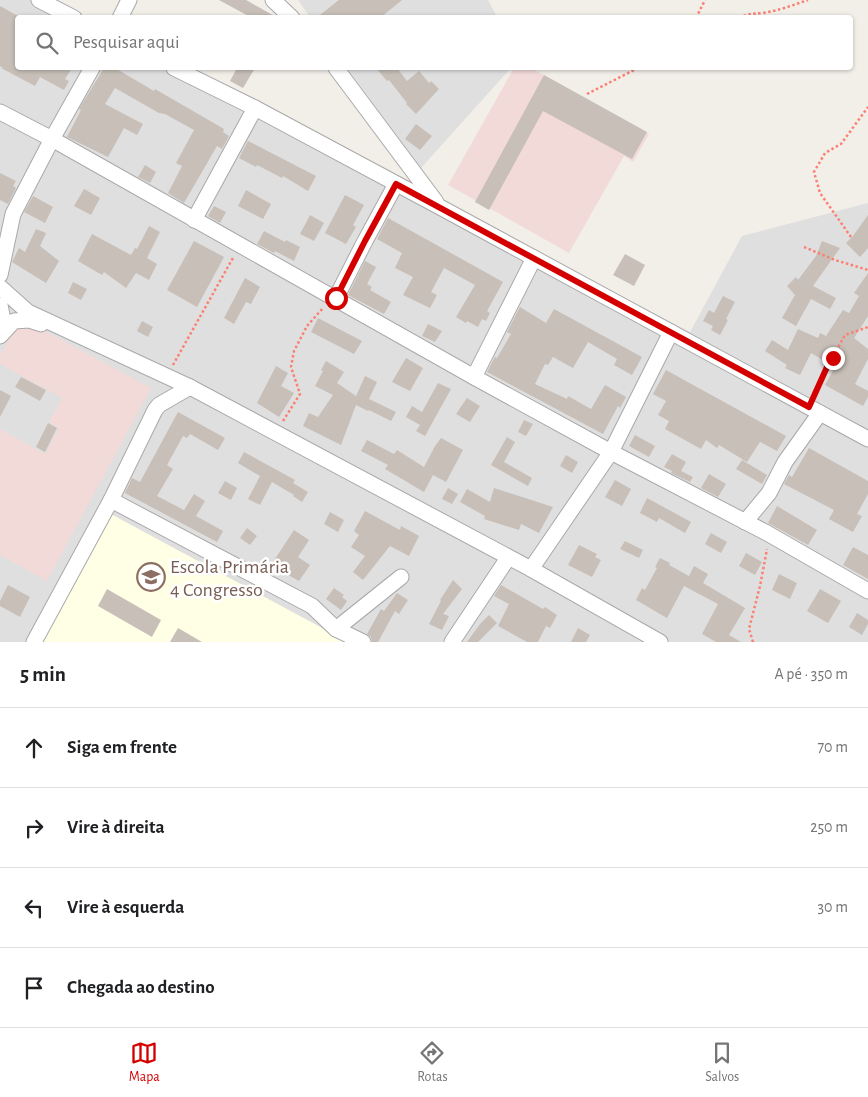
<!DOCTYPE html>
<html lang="pt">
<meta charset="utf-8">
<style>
:root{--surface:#fff;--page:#f2f2f2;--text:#202124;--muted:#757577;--line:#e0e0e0;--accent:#d40000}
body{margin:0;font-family:"Alegreya Sans",sans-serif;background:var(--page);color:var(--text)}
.stop{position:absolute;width:15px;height:15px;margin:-11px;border:4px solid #d40000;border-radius:50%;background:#fff}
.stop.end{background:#d40000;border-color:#fff;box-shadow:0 1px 5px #0008}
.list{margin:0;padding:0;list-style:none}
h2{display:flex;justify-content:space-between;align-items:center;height:65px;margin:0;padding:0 20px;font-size:21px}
h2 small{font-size:16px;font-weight:400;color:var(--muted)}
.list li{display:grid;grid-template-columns:32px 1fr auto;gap:15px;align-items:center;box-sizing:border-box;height:80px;padding:0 20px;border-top:1px solid var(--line)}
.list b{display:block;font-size:19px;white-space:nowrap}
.list em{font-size:16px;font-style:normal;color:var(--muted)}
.icon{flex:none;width:28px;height:28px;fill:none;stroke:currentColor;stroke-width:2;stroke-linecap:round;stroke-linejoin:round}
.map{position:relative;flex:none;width:868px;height:642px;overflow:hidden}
.search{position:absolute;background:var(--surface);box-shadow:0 1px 4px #0004;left:15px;right:15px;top:15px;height:55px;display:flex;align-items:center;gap:12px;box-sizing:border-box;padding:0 18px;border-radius:5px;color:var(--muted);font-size:19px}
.sheet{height:385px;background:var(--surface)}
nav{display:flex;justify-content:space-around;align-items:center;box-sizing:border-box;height:70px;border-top:1px solid var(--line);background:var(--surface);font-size:14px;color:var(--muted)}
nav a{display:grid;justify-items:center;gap:2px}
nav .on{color:var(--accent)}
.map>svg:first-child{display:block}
.residential{fill:#e0dfdf}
.commercial{fill:#f2dad9}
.education{fill:#ffffe5}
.building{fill:#c7bfb8}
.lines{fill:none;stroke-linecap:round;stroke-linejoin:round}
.street-casing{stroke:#a9a9a9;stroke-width:17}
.path{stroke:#fa8072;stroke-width:2.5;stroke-dasharray:2.5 2.5;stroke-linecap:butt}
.street{stroke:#fff;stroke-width:15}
.route{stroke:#d40000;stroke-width:6}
.labels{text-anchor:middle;stroke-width:5;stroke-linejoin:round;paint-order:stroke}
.education-label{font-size:20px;fill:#785e54;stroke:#fff;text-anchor:start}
</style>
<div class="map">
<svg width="868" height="642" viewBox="0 0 868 642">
<rect width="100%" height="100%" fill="#f2efe9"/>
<g class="residential">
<path d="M0 0H41L80 17 18 18V68H181L408 184 690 332 742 236 868 203V642H0Z"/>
<path d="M298 0H488L497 17H310Z"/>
<path d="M347 68H511L421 168Z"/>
</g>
<g class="commercial">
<path d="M514 68H531L649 134 633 162 624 156 569 253 448 185Z"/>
<path d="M30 323 151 388 47 581 0 555V429L45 454 59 428 49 422 62 398 0 364V355L15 328Z"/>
</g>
<path class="education" d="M109 513 348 642H39Z"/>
<g class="building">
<path d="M219 0H246L278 18H252Z"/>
<path d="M339 0H402L380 18H316Z"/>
<path d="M0 6 18 16V68H72L65 79 69 81 64 90 40 77 35 86 1 68H3L0 66Z"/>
<path d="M104 68H115L154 91 155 89 224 129 223 132 229 136 222 149 217 146 184 203 168 193 182 166 176 163 194 130 165 114 159 113 115 88 105 104 143 124 137 135 124 128 108 157 67 137 81 110 79 109Z"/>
<path d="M237 68H255L243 88 230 81Z"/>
<path d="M376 68H397L407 81 419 71 429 83 431 81 439 89 416 114 406 104 407 103 389 80 387 81Z"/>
<path d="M544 75 647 132 632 159 543 111 489 210 475 202Z"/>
<path d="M416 124 432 136 420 150 405 139Z"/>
<path d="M248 141 316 176 308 191 283 176 282 178 257 165 256 167 239 158Z"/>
<path d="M145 165 156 172 150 183 138 177Z"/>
<path d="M0 173 16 181 13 186 16 188 8 204 0 200Z"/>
<path d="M84 189 100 198 91 215 74 206Z"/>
<path d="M246 190 271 204 263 219 238 206Z"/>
<path d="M345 195 364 205 353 225 356 227 346 244 325 233Z"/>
<path d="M33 196 53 207 45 223 24 212Z"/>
<path d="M214 206 226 212 220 223 208 216Z"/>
<path d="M310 215 324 223 314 241 300 234Z"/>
<path d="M868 215V248L860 257 846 243 853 236Z"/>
<path d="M388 218 503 282 487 311 490 313 486 321 482 319 478 327 467 321 466 323 456 317 475 285 444 268 431 292 437 295 430 308 403 295 413 277 395 268 402 253 377 239Z"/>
<path d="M149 226 160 232 147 258 157 264 149 280 136 273 126 288 104 272 102 275 78 261 92 234 131 255 135 248 137 249Z"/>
<path d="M36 229 46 233 40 246 59 261 46 283 12 262 19 248 25 252Z"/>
<path d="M264 231 285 242 286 240 300 247 294 261 275 251 274 253 257 244Z"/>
<path d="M194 241 224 257 197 307 167 290Z"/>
<path d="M822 241 840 248 813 286 836 298 830 309 811 299 796 326 782 318 795 295 787 286 796 277 798 280 816 256Z"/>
<path d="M625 254 645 265 634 286 613 275Z"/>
<path d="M365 261 376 267 367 284 372 287 370 290 391 302 384 314 348 295Z"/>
<path d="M868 273V316L854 338 868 349V359L855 384 868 391V397L863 406 825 385 835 367 811 353 800 375 785 368 787 365 765 351 772 340 788 350 798 329 818 338 820 333 826 336 843 310 849 313 859 296 854 293Z"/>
<path d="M245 278 260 287 251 304 246 302 234 324 224 318Z"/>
<path d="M73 282 87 289 81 300 68 293Z"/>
<path d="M723 296 735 302 726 319 728 320 720 335 711 330 713 326 703 321 709 310 714 313Z"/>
<path d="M520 307 546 323 554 309 642 357 632 375 614 365 617 359 588 342 573 368 553 357 548 365 545 364 535 384 567 399 568 396 591 409 605 385 626 397 620 408 618 406 603 434 487 372 495 357 497 358 511 334 507 332Z"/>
<path d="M318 318 362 341 354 354 311 332Z"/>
<path d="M142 321 153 327 148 337 137 331Z"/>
<path d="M428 324 442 331 435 342 422 336Z"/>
<path d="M406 358 423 368 410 391 392 382Z"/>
<path d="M326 361 344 372 337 383 356 396 365 376 377 382 369 399 396 412 391 421 369 410 368 411 356 405 341 445 303 426 309 413 318 417 333 395 315 386 323 371 321 370Z"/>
<path d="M276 366 288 373 281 386 294 393 279 417 257 403Z"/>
<path d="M666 370 786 436 777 451 760 442 747 462 719 445 717 448 706 440 701 449 665 429 669 421 658 415 666 401 653 394Z"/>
<path d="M21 377 46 390 40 401 15 387Z"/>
<path d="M438 383 451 389 425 436 416 431 420 425 406 417 412 406 422 412Z"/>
<path d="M0 390 11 396 0 417Z"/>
<path d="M467 398 480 406 470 422 456 414Z"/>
<path d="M178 412 225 438 218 450 190 434 187 438 183 436 167 465 173 469 157 496 184 510 194 494 205 501 196 516 223 531 217 542 125 493 132 478 140 482Z"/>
<path d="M524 420 533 424 526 436 518 432Z"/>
<path d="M48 423 57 428 45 452 36 447Z"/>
<path d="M635 435 655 446 649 457 629 446Z"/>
<path d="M507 437 515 442 504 462 532 478 528 486 491 465Z"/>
<path d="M441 438 463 450 446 482 433 475 424 492 385 469 388 465 361 451 367 440 394 454 397 450 424 467 435 446Z"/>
<path d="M809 448 868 481V494L857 514 862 516 853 532 829 519 834 510 784 484 789 475 792 477Z"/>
<path d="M244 452 295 480 293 483 308 492 302 502 293 496 294 495 272 482 260 505 248 499 260 476 238 463Z"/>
<path d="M672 454 686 462 681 471 693 477 690 482 671 473 672 471 664 467Z"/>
<path d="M566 455 578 462 572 473 560 466Z"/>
<path d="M742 460 767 475 762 484 736 469Z"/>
<path d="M709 474 726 484 718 497 701 488Z"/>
<path d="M615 480 631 489 622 506 605 497Z"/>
<path d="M225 481 237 488 231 500 218 493Z"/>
<path d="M448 488 458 494 452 504 442 499Z"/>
<path d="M494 488 553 507 539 533 521 524 519 530 484 519 485 516 460 502 467 489 490 502Z"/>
<path d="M647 498 691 522 685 533 659 518 657 522 640 513Z"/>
<path d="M777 506 817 530 808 545 768 523Z"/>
<path d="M365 511 400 530 401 526 419 536 409 556 390 546 363 580 353 572 365 556 351 547 359 535 354 531Z"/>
<path d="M330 512 344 520 338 532 324 524Z"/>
<path d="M247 528 257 536 250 545 240 538Z"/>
<path d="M294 530 309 540 298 557 310 565 299 581 271 565Z"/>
<path d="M711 533 727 542 721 553 705 544Z"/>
<path d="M625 541 643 550 639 558 620 549Z"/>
<path d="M579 545 597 554 595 557 601 560 592 577 568 565Z"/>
<path d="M853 547 868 555V579L843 565Z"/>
<path d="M746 553 762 562 755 575 739 566Z"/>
<path d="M660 558 670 563 669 565 689 576 694 566 708 574 703 583 745 608 729 635 741 642H716L702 634 718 604 684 586 667 618 636 600 642 588 645 590 657 568 655 567Z"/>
<path d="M779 574 797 583 790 599 772 590Z"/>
<path d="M453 580 462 589 443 614 449 616 442 630 429 624 441 601 440 600Z"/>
<path d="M8 585 30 597 20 617 0 606V601Z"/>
<path d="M501 585 543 609 545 607 557 615 550 628 546 626 538 642H527L498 626 509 604 494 596Z"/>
<path d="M334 588 344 595 342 597 347 601 341 610 326 599Z"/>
<path d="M107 589 161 620 152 637 98 606Z"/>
<path d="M820 589 841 601 828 623 807 611Z"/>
<path d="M397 593 408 600 399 614 395 611 378 642H372L371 637 367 634 381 609 384 611Z"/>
<path d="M857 613 868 620V624L862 635 849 627Z"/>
<path d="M489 615 497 623 478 642H467L480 624Z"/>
<path d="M178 628 202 642H170Z"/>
<path d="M578 628 590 635 586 642H571Z"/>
</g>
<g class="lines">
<defs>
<g id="street">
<path d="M39 0 74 18"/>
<path d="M273 0 292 18"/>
<path d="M120 18 129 0"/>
<path d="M174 68 255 108 438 206 868 439"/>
<path d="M336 68 436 202"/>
<path d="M0 112 52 139 474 377 611 452 767 533 868 591"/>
<path d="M194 220 255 108"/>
<path d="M0 275 13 214 52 139 92 68"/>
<path d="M0 287 28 312 190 387 531 569 660 642"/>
<path d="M336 298 365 241 396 184"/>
<path d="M0 305 3 320 0 329"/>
<path d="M0 336 14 321 29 320 41 324"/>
<path d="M474 377 534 258"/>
<path d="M111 500 312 606 336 629 363 642"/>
<path d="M745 522 769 493 785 462 820 413"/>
<path d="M531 569 611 452 671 332"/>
<path d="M336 629 401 577"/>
<path d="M34 642 111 500 155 410 159 405 190 387"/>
<path d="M452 642 508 558"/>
</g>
</defs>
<use href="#street" class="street-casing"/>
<g class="path">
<path d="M696 18 705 0"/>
<path d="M739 18C749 13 752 14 762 13 778 11 793 5 808 0"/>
<path d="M587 94 638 68"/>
<path d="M851 237 820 193 814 172 825 153 841 144 868 107"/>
<path d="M804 247 835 260 868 270"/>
<path d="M173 365 234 256"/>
<path d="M814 396 827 367 845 335 868 327"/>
<path d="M283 421 300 394 291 367 294 351 307 326 323 308"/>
<path d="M753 642 749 629 760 586 767 549"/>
</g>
<use href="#street" class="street"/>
</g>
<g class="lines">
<path class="route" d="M336 298 365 241 396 184 809 407 827 367 833 358"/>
</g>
<defs>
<symbol id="school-ring" viewBox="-11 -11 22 22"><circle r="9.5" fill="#fff" stroke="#8d6e63" stroke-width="1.5"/><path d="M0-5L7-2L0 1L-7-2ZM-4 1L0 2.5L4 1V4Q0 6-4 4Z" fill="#8d6e63"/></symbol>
</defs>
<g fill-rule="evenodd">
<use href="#school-ring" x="135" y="561" width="32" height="32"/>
</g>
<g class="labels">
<g class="education-label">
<text x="170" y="573">Escola Primária<tspan x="170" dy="23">4 Congresso</tspan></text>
</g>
</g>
</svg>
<div class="stop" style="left:336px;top:298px"></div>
<div class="stop end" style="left:833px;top:358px"></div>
<div class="search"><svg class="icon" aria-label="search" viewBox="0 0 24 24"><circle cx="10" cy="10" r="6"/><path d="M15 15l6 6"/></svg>Pesquisar aqui</div>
</div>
<section class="sheet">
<h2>5 min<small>A pé · 350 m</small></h2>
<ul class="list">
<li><svg class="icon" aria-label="ahead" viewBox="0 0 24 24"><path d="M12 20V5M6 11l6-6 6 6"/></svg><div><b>Siga em frente</b></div><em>70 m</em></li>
<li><svg class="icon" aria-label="right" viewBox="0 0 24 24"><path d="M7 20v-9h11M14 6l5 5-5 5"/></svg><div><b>Vire à direita</b></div><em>250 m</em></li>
<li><svg class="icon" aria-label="left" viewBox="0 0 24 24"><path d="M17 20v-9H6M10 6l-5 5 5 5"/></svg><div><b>Vire à esquerda</b></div><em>30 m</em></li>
<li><svg class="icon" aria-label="arrive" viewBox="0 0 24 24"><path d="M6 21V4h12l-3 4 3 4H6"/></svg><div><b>Chegada ao destino</b></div></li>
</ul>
</section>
<nav>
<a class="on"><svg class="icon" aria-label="map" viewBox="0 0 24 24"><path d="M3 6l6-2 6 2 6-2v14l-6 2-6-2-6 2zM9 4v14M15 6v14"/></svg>Mapa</a>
<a><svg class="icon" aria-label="directions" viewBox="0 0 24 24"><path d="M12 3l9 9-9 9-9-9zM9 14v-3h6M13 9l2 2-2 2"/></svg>Rotas</a>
<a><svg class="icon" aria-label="saved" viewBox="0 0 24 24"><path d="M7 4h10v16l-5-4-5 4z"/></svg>Salvos</a>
</nav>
